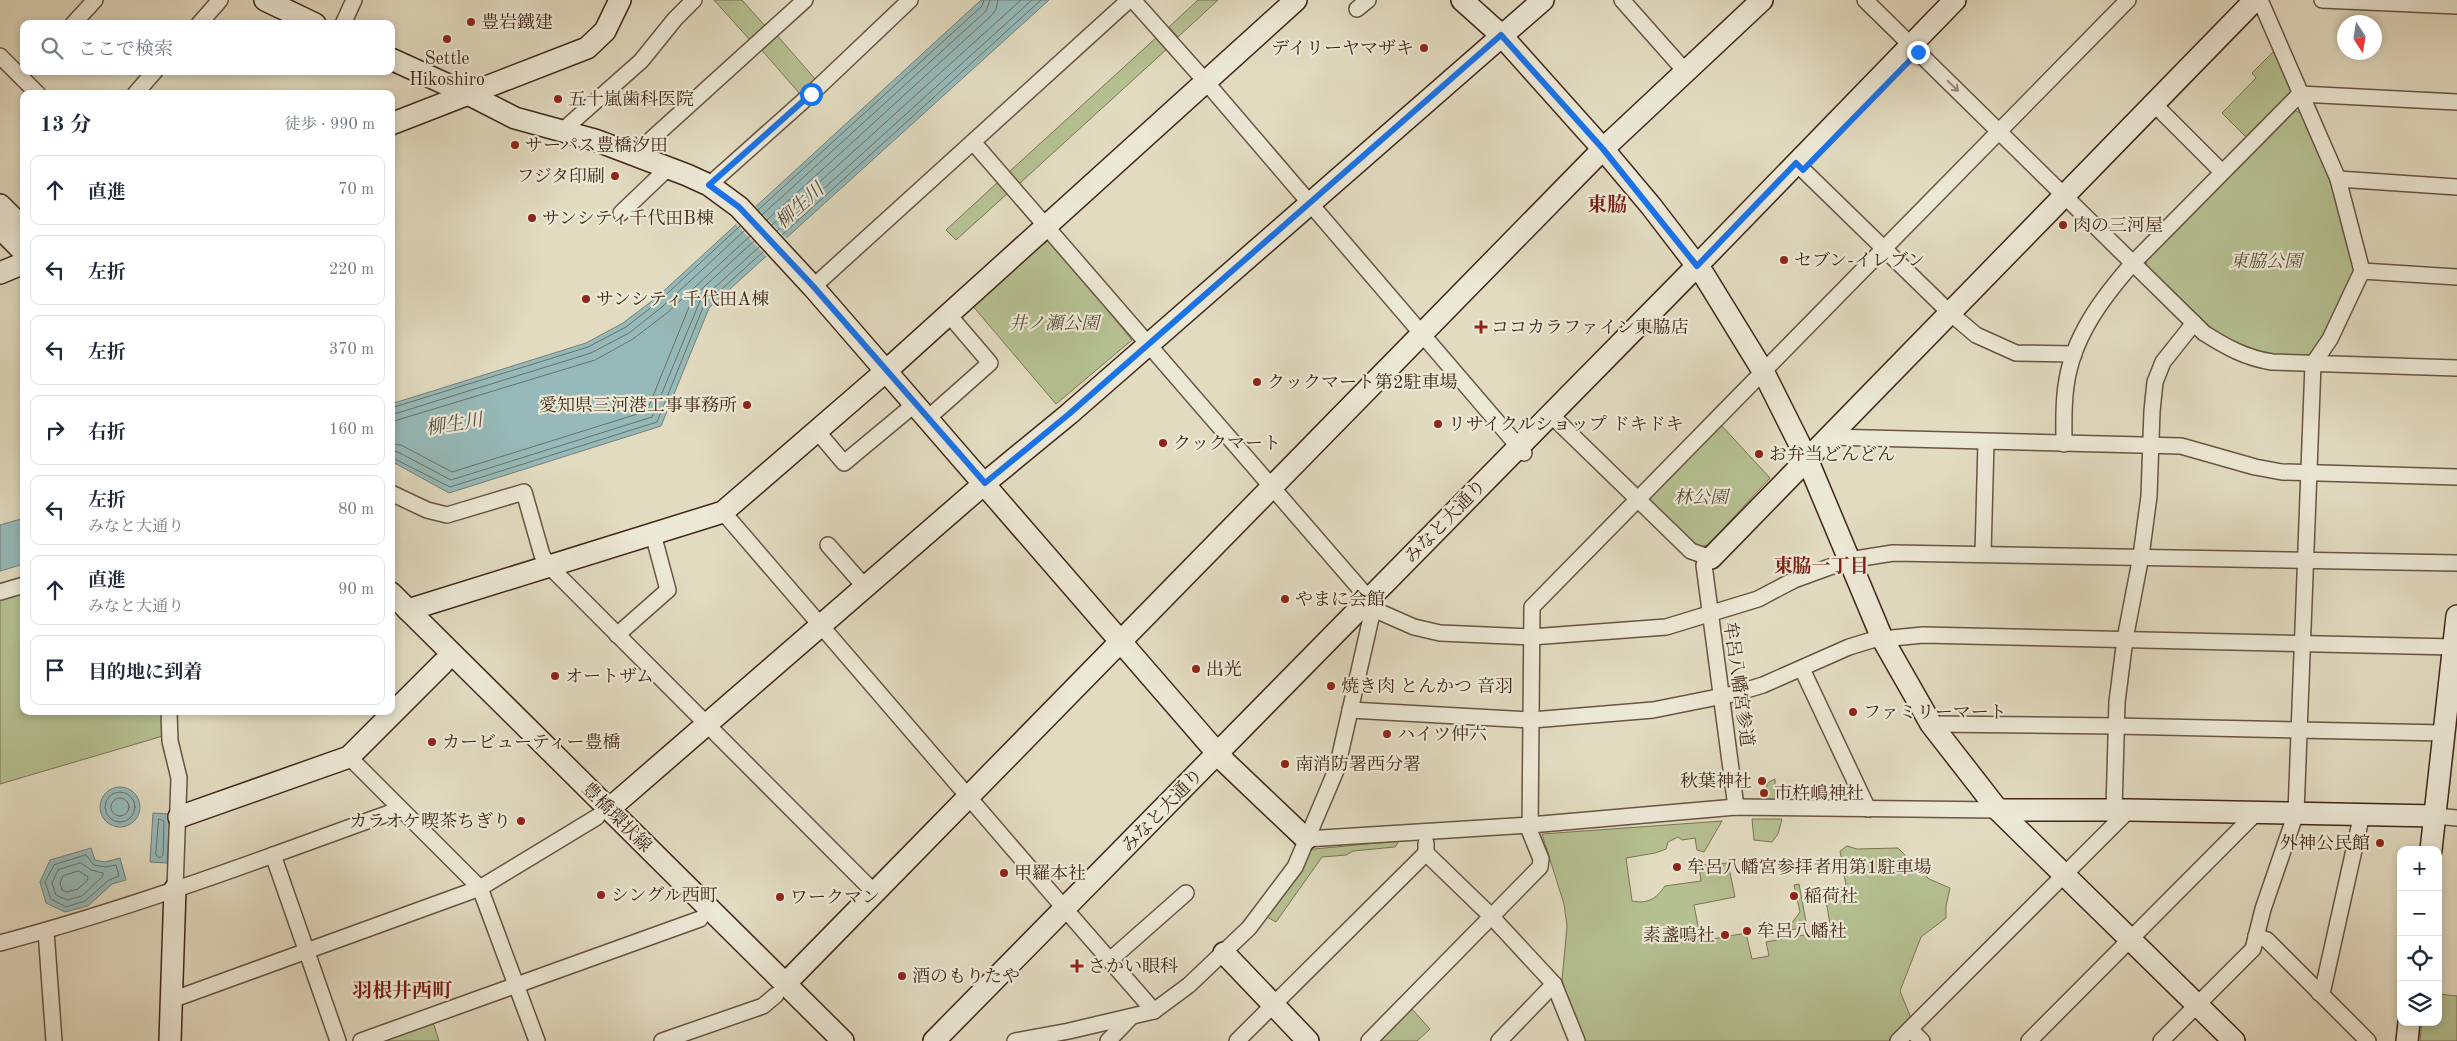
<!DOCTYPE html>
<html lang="ja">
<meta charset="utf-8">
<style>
:root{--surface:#fff;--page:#f6f6f7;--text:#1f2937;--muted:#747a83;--line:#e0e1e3}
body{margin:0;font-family:"Old Standard TT","Noto Serif JP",serif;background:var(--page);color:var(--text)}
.controls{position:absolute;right:15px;bottom:15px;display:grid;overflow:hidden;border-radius:10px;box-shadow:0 2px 8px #0003}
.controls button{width:45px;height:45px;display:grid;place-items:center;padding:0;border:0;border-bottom:1px solid var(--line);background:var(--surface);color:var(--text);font:25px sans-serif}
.compass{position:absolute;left:2337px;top:15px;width:45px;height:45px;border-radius:50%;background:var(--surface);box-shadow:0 2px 8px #0003;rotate:168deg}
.stop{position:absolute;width:15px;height:15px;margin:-11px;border:4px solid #1a73e8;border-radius:50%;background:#fff}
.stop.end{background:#1a73e8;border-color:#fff;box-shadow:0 1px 5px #0008}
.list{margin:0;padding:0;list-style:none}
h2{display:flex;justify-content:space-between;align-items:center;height:65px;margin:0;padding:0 20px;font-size:21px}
h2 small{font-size:16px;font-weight:400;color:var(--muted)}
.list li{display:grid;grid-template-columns:32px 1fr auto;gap:15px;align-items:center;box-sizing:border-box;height:70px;margin:0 10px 10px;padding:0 10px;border:1px solid var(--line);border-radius:10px}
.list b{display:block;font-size:19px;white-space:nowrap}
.list p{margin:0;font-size:16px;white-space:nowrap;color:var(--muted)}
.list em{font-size:16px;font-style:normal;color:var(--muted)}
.icon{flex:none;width:28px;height:28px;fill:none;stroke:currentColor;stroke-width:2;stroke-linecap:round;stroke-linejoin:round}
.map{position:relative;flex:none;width:2457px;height:1041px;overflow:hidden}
.search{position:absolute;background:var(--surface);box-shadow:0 2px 8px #0003;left:20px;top:20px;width:375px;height:55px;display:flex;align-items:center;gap:12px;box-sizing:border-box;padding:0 18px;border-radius:10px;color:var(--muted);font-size:19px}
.panel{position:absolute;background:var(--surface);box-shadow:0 2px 8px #0003;left:20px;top:90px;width:375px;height:625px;border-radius:10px}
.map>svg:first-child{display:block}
.green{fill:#b5c091;stroke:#7b7454}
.water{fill:#96bab9;stroke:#747f78}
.pier{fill:#e2dbc0}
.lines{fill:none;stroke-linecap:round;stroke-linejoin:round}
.shore{stroke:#6c7068;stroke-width:1}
.street-casing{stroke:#695441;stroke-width:18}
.secondary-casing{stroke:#412717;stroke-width:24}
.street{stroke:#ece8d6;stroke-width:15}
.secondary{stroke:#ece8d6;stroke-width:21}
.oneway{stroke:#968876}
.route{stroke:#1a73e8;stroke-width:6}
.poi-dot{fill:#8f2418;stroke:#ece8d6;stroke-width:2}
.labels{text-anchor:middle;stroke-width:4.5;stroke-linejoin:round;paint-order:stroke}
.poi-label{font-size:18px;fill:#412717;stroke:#ece8d6;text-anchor:start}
.park-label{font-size:18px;font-style:italic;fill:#5e4d36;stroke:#ece8d6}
.street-label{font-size:18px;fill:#412717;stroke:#ece8d6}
.water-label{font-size:19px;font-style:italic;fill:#564c40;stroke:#ece8d6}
.neighbourhood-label{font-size:19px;font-weight:bold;fill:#7a1f14;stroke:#ece8d6}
.quarter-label{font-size:20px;font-weight:bold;fill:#7a1f14;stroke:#ece8d6}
</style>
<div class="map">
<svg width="2457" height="1041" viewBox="0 0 2457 1041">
<rect width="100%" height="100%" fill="#e2dbc0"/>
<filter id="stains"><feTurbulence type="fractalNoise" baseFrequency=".004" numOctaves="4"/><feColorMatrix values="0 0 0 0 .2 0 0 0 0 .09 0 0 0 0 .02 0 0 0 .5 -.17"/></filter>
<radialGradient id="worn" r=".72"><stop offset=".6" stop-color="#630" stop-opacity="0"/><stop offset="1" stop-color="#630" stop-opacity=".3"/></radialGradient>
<g class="green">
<path d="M714 0H742L766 27 750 40Z"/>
<path d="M1198 0H1218L1178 37 1169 27Z"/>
<path d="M775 33 816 80 800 94 759 47Z"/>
<path d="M1158 36 1168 48 1020 183 1009 172Z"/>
<path d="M2276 49 2293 95 2249 140 2222 113 2256 78 2252 73Z"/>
<path d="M2295 111 2302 113 2330 172 2357 270 2325 338 2313 356H2269L2223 339 2146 266 2147 259 2220 183Z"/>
<path d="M998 182 1008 193 956 240 946 230Z"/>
<path d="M1042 238 1049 239 1132 340 1056 404 971 304Z"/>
<path d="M1721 425 1770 478 1708 545 1698 547 1646 498Z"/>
<path d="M24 591V711H165L163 736 0 784V599Z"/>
<path d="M1775 779V803L1766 802 1767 783Z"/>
<path d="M1752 819H1782L1778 834 1772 842 1754 840Z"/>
<path d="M1722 821 1704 852 1697 850 1695 838 1682 840 1678 837 1668 842 1666 849 1655 853 1626 858 1632 901C1648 904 1656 899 1665 886L1701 881 1699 865 1728 863 1735 897 1694 905 1701 941 1746 933 1752 959 1769 956 1766 942 1831 930 1825 895 1846 885 1840 851 1847 846 1857 849 1898 848 1929 879 1950 888 1946 906V918L1921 937 1900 991 1911 1018 1890 1041H1583L1562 980 1567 926 1564 904 1542 834Z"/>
<path d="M1399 841 1395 847 1353 851 1346 855 1322 857 1276 922 1267 917 1300 871 1309 852 1314 849Z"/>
<path d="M1799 884 1807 927 1790 930 1789 927 1800 912 1794 885Z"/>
<path d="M2438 994 2457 996V1041H2420L2422 1022H2438Z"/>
<path d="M1411 1008 1430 1029 1417 1041H1378Z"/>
<path d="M431 1023 434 1025 439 1041H378Z"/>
</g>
<g class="water">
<path d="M981 0H1049L709 308 661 426 449 493 391 461V404L586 343 623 323 656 298Z"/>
<path d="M24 518V564L0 571V525Z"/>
<circle cx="120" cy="807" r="20"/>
<path d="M153 813 170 814 167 863 150 862Z"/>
<path d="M91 848 95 860 105 862 120 858 126 880 112 884 88 906 65 912 46 903 40 882 50 860Z"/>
</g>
<path class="pier" d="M753 204 788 240 768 258 734 222Z"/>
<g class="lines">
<g class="shore">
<path d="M758 210 982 6 984 0"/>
<path d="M762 215 986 11 990 0"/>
<path d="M767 220 991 16 996 9 998 0"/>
<path d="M772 225 1021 0"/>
<path d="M777 231 1032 0"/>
<path d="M782 235 1041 0"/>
<path d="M391 408 588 347 626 327 658 302 740 226"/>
<path d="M391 415 591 353 629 333 662 307 745 230"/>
<path d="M391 422 595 360 633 339 667 313 750 236"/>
<path d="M391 444 401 445 452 472 647 411 693 297 754 241"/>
<path d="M391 451 398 452 451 480 652 417 700 301 759 247"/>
<path d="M391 457 450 487 657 422 704 305 764 251"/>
<circle cx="120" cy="807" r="15"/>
<circle cx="120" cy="807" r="9"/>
<path d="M159 819 164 821 163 855 160 858 156 855Z"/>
<path d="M86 855 94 865 105 867 116 865 119 876 109 880 85 901 66 907 51 899 45 882 54 865Z"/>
<path d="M81 863 91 870 103 873V876L82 896 67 900 56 895 52 883 58 870Z"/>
<path d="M79 871 88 877 87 881 78 889 67 892 62 890 60 883 63 876Z"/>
</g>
<defs>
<g id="street">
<path d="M1133 0 1206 82 1524 453"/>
<path d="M1622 0 1685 71"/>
<path d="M1865 0 2204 333C2226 347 2246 358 2272 362L2457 368"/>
<path d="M2322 0 2457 6"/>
<path d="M1357 9 1368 0"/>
<path d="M73 24 95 0"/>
<path d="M199 24 220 0"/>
<path d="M343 24 354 0"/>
<path d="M0 56 38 94"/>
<path d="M135 94 155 71"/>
<path d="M2155 105 2222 172"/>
<path d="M562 131 641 61 675 19 694 0"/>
<path d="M973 142 1368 598 1373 607"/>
<path d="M634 155 805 0"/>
<path d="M1796 163 1949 312 1976 335 2016 353 2074 354"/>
<path d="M2338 179 2457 187"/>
<path d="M709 185 811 94 910 0"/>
<path d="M621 213 668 168"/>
<path d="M2362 271 2457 277"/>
<path d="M813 287 1129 0"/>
<path d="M1550 414 1691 551 1711 558 1704 565 1736 807"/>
<path d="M928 418 990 363 949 315"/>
<path d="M817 431 844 463 915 404"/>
<path d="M1829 437 2181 446 2255 467 2282 472 2457 477"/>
<path d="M2064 444C2064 425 2063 405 2066 386 2072 338 2102 298 2133 263L2300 94 2457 102"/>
<path d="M391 493 427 510 447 515 524 492 542 555 549 566 875 893"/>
<path d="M723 512 1065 909"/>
<path d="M828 545 865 587"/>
<path d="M1983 554 1986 442"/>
<path d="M0 592 24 585"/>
<path d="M617 635 668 590 653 534"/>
<path d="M1802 669 1868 809"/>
<path d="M1350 710 1532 720 1653 710 1733 694 1763 685 1849 647 1872 640 1923 635 2454 647"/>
<path d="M169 712 170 741 179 778 175 889"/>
<path d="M1931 724 2116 726 2444 733"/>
<path d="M349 757 480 888 537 1041"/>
<path d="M2114 810 2117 702 2125 639 2141 556 2149 496 2152 411 2155 382 2163 362 2194 323"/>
<path d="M2435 816 2457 818"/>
<path d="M1306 839 1530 825 1736 807 1998 810"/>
<path d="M1426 843V853L1491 916 1554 984 1577 1041"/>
<path d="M273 855 338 1041"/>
<path d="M1072 917 1154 1011"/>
<path d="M46 931 54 1041"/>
<path d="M2256 936 2267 940 2368 1041"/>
<path d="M0 943C136 907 268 857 400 809"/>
<path d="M1110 960 1186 893"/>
<path d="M2319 993 2323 989 2362 814"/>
<path d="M172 996 180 997 480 888 597 817"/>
<path d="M1910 1029 1922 1041"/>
<path d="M361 1041 700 919"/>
<path d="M662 1041 763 1006 776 995"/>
<path d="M1015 1041 1069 1031 1154 1011 1189 985 1249 928 1295 867 1337 768 1373 609 1414 627 1440 633 1531 637 1666 627 1758 599 1794 580 1849 560 1893 553 2457 563"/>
<path d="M1108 1041 1131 1017"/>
<path d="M1237 1041 1426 853"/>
<path d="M1369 1041 1540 867 1541 859 1530 832 1532 607 2128 0"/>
<path d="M1499 1041 1554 984"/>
<path d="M1898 1041 2129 810"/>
<path d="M2029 1041 2257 812"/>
<path d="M2161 1041 2253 949 2263 909 2296 813 2313 364 2330 339 2362 271 2338 179 2260 0"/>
</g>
<g id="secondary">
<path d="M265 0 315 24"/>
<path d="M1462 0 1501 35 1603 149 1651 206 1704 275 1763 371 1807 459 1882 638 1931 724 1998 810 2234 1041"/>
<path d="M391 59 470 95 515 118 595 140 687 175 709 185 739 207 813 287 1225 762 1306 839"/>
<path d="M391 124 587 48 605 31 620 0"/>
<path d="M0 205 24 229"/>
<path d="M0 228 24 252"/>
<path d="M0 273 24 263"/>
<path d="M1711 558 2255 0"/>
<path d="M391 593 843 1041"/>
<path d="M408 610 723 512 886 371 1296 0"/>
<path d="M609 809 985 483 1069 414 1543 0"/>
<path d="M1998 810H2129L2435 816"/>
<path d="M179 817 349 757 443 663"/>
<path d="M2431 850 2457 616"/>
<path d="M1224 953 1308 1041"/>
<path d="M785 984 1603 149 1762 0"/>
<path d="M170 1041 175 889"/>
<path d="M934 1041 1685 278 1955 0"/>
<path d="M2407 1041 2409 1022"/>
</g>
</defs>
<use href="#street" class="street-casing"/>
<use href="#secondary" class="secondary-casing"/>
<use href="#street" class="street"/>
<use href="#secondary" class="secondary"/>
</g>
<defs><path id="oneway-shaft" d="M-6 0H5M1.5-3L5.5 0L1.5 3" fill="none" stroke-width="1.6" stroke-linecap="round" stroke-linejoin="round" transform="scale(1.25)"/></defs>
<use class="oneway" href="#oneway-shaft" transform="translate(1953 86) rotate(44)"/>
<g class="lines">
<path class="route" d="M811 94 709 185 739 207 813 286 985 483 1069 414 1501 35 1603 149 1697 266 1796 163 1803 170 1918 52"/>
</g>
<g class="poi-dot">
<circle cx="471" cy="22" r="5"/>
<circle cx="447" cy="39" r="5"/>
<circle cx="1424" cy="48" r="5"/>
<circle cx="558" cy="99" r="5"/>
<circle cx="515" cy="145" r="5"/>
<circle cx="615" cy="176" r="5"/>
<circle cx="532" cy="218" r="5"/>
<circle cx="2063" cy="225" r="5"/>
<circle cx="1784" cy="260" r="5"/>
<circle cx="586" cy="299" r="5"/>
<path d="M1478.5 319.5h5v5h5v5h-5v5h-5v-5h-5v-5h5z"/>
<circle cx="1257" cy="382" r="5"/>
<circle cx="747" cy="405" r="5"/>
<circle cx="1438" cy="424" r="5"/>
<circle cx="1163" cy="443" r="5"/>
<circle cx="1759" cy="454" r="5"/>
<circle cx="1285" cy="599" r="5"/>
<circle cx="1196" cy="669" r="5"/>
<circle cx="555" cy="676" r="5"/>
<circle cx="1331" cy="686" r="5"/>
<circle cx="1853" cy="712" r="5"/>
<circle cx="1387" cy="734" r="5"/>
<circle cx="432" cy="742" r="5"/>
<circle cx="1285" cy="764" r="5"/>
<circle cx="1762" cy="781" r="5"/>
<circle cx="1764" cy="793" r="5"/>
<circle cx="521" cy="821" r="5"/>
<circle cx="2380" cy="843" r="5"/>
<circle cx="1677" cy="867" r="5"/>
<circle cx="1004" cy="873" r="5"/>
<circle cx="601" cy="895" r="5"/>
<circle cx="1794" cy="896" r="5"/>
<circle cx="780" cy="897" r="5"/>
<circle cx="1747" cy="931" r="5"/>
<circle cx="1725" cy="935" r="5"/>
<path d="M1074.5 958.5h5v5h5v5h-5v5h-5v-5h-5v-5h5z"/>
<circle cx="902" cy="976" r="5"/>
</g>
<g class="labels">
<g class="poi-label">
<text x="481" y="28">豊岩鐵建</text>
<text x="1414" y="54" text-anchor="end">デイリーヤマザキ</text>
<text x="447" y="64" text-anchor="middle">Settle<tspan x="447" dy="21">Hikoshiro</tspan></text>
<text x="568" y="105">五十嵐歯科医院</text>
<text x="525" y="151">サーパス豊橋汐田</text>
<text x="605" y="182" text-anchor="end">フジタ印刷</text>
<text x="542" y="224">サンシティ千代田B棟</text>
<text x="2073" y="231">肉の三河屋</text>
<text x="1794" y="266">セブン-イレブン</text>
<text x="596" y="305">サンシティ千代田A棟</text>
<text x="1491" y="333">ココカラファイン東脇店</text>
<text x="1267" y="388">クックマート第2駐車場</text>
<text x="737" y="411" text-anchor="end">愛知県三河港工事事務所</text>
<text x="1448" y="430">リサイクルショップ ドキドキ</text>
<text x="1173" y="449">クックマート</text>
<text x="1769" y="460">お弁当どんどん</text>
<text x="1295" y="605">やまに会館</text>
<text x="1206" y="675">出光</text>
<text x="565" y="682">オートザム</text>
<text x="1341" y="692">焼き肉 とんかつ 音羽</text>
<text x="1863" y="718">ファミリーマート</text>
<text x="1397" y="740">ハイツ仲六</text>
<text x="442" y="748">カービューティー豊橋</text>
<text x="1295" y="770">南消防署西分署</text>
<text x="1752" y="787" text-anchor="end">秋葉神社</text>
<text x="1774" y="799">市杵嶋神社</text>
<text x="511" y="827" text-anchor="end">カラオケ喫茶ちぎり</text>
<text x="2370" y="849" text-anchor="end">外神公民館</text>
<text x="1687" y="873">牟呂八幡宮参拝者用第1駐車場</text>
<text x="1014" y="879">甲羅本社</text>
<text x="611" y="901">シングル西町</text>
<text x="1804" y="902">稲荷社</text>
<text x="790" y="903">ワークマン</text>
<text x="1757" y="937">牟呂八幡社</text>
<text x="1715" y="941" text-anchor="end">素盞嗚社</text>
<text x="1088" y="972">さかい眼科</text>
<text x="912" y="982">酒のもりたや</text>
</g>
<g class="park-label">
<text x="2266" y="267">東脇公園</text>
<text x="1054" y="329">井ノ瀬公園</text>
<text x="1701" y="503">林公園</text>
</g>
<g class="street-label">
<text transform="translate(1445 521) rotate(-46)" y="6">みなと大通り</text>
<text transform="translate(1739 684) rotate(82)" y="6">牟呂八幡宮参道</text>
<text transform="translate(1162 810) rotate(-46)" y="6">みなと大通り</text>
<text transform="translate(617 817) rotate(45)" y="6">豊橋環状線</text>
</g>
<g class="water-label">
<text transform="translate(799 205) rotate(-42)" y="7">柳生川</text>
<text transform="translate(454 423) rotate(-9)" y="7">柳生川</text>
</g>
<g class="neighbourhood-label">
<text x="1821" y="572">東脇一丁目</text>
</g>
<g class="quarter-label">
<text x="1607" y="211">東脇</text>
<text x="402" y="997">羽根井西町</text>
</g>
</g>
<rect width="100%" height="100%" filter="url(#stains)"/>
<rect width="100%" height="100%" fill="url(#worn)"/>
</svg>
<div class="controls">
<button>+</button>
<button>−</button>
<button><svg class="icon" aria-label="locate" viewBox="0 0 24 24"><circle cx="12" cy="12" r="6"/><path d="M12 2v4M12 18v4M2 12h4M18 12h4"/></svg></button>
<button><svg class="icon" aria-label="layers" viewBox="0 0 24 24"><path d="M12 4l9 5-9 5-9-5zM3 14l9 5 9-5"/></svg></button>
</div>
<svg class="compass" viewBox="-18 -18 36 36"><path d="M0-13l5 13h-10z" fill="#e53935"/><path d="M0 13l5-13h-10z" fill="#747a83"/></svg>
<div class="stop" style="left:811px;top:94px"></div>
<div class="stop end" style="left:1918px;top:52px"></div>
<div class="search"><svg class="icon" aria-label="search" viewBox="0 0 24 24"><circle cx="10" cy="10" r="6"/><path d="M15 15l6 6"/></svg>ここで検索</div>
<section class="panel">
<h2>13 分<small>徒歩 · 990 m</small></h2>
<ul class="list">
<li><svg class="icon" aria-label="ahead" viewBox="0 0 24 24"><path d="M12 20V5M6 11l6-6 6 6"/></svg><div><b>直進</b></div><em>70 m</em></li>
<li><svg class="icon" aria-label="left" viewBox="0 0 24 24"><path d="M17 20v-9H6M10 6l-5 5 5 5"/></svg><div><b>左折</b></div><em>220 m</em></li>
<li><svg class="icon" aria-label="left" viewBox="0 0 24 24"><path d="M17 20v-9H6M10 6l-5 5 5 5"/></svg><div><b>左折</b></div><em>370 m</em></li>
<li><svg class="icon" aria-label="right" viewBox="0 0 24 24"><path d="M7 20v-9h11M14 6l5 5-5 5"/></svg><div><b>右折</b></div><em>160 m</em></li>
<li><svg class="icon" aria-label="left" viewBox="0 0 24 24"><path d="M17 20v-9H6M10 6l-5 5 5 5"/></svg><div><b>左折</b><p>みなと大通り</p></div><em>80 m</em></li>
<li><svg class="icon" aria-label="ahead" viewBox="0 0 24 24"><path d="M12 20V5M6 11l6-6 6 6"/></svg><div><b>直進</b><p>みなと大通り</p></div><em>90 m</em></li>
<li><svg class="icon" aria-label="arrive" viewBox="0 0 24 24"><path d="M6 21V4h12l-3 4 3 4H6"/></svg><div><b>目的地に到着</b></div></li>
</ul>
</section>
</div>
